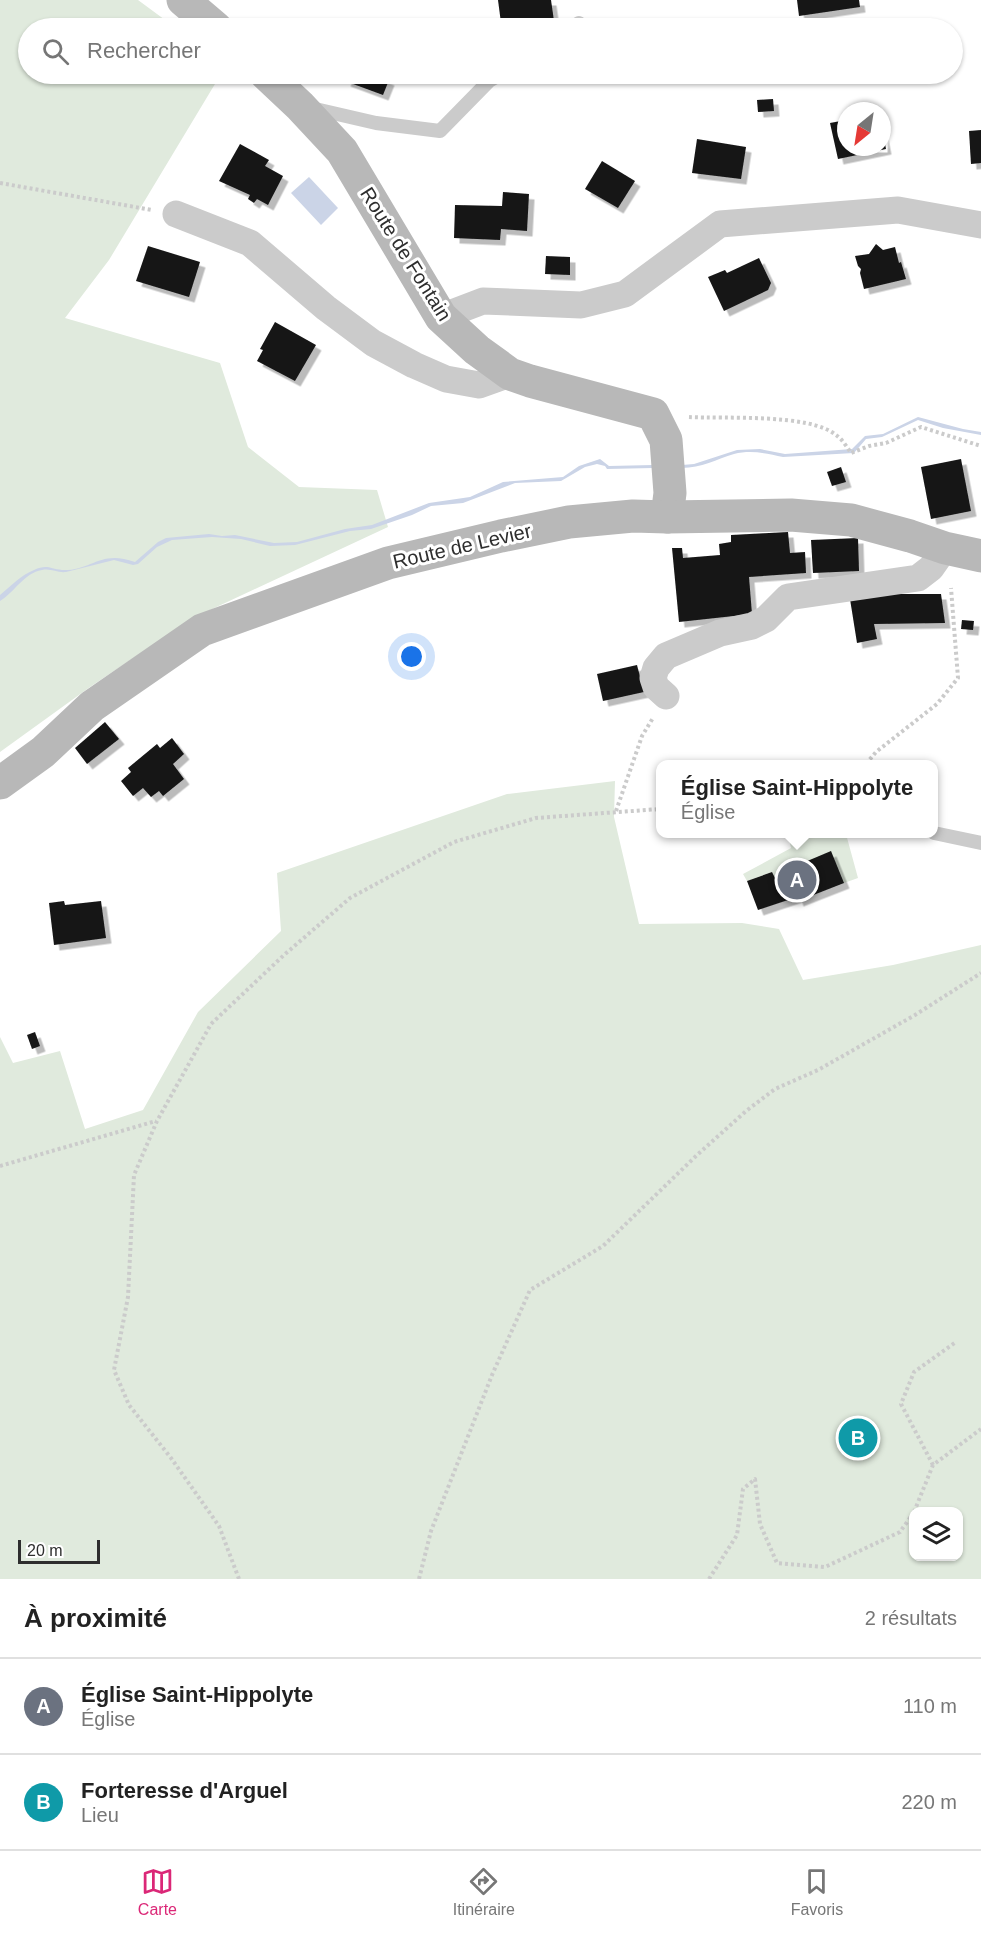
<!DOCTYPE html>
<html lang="fr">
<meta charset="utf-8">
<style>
:root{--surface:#fff;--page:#f2f2f2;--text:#222;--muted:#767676;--line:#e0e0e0;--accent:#db2777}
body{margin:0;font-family:Helvetica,sans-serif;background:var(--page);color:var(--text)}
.controls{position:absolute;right:18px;bottom:18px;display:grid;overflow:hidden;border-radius:12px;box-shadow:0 2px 4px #0004}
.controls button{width:54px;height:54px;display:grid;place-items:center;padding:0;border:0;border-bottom:2px solid var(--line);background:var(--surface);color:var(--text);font:30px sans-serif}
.compass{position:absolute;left:837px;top:102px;width:54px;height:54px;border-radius:50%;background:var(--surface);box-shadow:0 2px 4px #0004;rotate:210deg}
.scale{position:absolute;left:18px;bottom:15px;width:82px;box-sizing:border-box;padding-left:6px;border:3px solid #2e2e2e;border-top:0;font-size:16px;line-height:21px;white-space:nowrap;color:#2e2e2e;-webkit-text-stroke:4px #fff;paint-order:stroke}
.you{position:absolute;left:412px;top:657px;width:21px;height:21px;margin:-15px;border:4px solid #fff;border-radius:50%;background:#1a73e8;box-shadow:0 0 0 9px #1a73e833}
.badge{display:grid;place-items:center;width:39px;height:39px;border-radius:50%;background:var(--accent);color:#fff;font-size:20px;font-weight:700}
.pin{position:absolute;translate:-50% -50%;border:3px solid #fff;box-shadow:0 2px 6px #0006}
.popup{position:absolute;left:656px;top:760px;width:282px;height:78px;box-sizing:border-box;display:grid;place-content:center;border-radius:12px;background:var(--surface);filter:drop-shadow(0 2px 4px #0005);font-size:20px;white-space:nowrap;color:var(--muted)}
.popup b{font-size:22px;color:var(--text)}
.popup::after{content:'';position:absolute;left:50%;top:100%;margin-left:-12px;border:12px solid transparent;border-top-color:var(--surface)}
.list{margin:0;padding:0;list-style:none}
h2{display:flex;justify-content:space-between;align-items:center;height:78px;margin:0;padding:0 24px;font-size:26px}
h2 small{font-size:20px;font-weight:400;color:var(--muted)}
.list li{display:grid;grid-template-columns:39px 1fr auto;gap:18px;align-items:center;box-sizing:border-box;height:96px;padding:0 24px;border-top:2px solid var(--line)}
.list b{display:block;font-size:22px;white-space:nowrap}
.list p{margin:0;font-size:20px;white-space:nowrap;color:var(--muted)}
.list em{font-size:20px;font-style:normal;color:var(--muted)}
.icon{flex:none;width:33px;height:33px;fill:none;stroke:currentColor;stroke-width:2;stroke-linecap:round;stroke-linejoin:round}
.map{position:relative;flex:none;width:981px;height:1579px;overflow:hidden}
.search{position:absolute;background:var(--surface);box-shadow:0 2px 4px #0004;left:18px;right:18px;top:18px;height:66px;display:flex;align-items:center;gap:15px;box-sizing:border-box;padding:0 21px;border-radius:33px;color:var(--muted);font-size:22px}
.sheet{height:270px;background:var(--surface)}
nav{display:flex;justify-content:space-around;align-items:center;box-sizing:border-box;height:84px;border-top:2px solid var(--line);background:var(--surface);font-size:16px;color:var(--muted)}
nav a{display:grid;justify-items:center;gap:3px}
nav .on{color:var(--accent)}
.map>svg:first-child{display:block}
.green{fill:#e0eadd;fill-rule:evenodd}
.water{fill:#cbd4e7}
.building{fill:#151515;filter:url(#shadow)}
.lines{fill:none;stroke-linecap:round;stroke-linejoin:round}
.path{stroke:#cbcbcb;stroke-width:4;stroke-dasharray:3 3;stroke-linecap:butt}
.lane{stroke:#cbcbcb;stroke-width:14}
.street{stroke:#cbcbcb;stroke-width:27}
.secondary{stroke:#b8b8b8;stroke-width:33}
.labels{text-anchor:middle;stroke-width:6;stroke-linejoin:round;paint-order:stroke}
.street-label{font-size:20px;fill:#2e2e2e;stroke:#fff}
</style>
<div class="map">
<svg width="981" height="1579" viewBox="0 0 981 1579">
<defs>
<filter id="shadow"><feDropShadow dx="5.5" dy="5.5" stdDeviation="0" flood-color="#0004"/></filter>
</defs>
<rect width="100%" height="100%" fill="#fff"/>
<g class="green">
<path d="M0 0H138L176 28H28V74H221L109 260 65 318 220 363 248 447 299 487 377 490 388 527 193 618 90 687 0 752Z"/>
<path d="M615 781 614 817 639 924 742 923 779 929 803 980 893 965 981 945V1579H0V1037L13 1063 60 1051 85 1129 143 1110 198 1012 281 931 277 873 507 794ZM914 1512H958V1556H914Z"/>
<path d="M788 834H846L858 878 844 883 786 870 787 874 775 878 772 872 747 881 743 874 791 848Z"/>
</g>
<g class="water">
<path d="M309 177 338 208 321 225 291 193Z"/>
<path d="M918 417 963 429 981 432V435L943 428 918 420 882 437 866 439 854 453 783 457C767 453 750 450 734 454 717 459 701 468 682 468V465L694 464 737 450 760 449 785 454 852 449 865 436 883 434Z"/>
<path d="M600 459 609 466 653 465V468L607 469 605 466 597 464 585 467 561 481 515 483 463 503 431 506 412 515 371 529 350 531 295 545 270 546 241 539 212 537 172 540 157 547 138 564 133 565 114 560 66 572C57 573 51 568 42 570 24 573 15 592 0 601V595C11 586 21 575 34 570 47 564 50 569 62 570 92 571 100 549 135 562L158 542 166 538 209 534 222 536 235 535 274 543 297 542 345 529 372 525 429 503 470 497 503 482 563 477 579 466Z"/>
</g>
<g class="building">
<path d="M498 0H551L555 28H530L528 18 501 23Z"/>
<path d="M797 0H859L860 7 799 16Z"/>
<path d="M348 74H373L389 80 383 95 345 81Z"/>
<path d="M773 99 774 111 758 112 757 100Z"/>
<path d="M846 120V147H882L883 134 886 149 838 159 830 123Z"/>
<path d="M981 130V163L971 164 969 131Z"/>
<path d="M697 139 746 147 741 179 692 173Z"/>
<path d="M240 144 269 160 265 166 283 176 268 205 257 199 254 203 248 199 250 195 219 181Z"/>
<path d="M602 161 635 181 618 208 585 189Z"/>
<path d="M503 192 529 194 527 231 501 229 500 240 454 238 455 205 502 206Z"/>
<path d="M876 244 883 250 895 247 899 263 901 262 906 279 864 289 860 273 861 269 858 266 855 256 869 254Z"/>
<path d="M148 246 200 262 189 297 136 281Z"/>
<path d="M546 256 570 257V275L545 274Z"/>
<path d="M759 258 771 283 768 290 724 311 708 277 725 270 727 273Z"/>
<path d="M275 322 316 345 295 381 257 361 263 350 260 349Z"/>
<path d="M961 459 971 511 931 519 921 467Z"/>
<path d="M841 467 846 482 832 486 827 472Z"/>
<path d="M788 532 790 553 805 552 806 573 749 577 752 614 679 622 672 548H682L683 558 720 555 719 544 731 542V535Z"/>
<path d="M858 538 859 571 813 573 811 540Z"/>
<path d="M878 594H941L945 623 874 624 877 639 857 643 850 599Z"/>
<path d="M962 620 974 621 973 630 961 629Z"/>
<path d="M637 665 644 692 603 701 597 674Z"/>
<path d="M105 722 119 739 87 764 75 748Z"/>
<path d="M172 738 184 754 173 764 184 779 163 796 159 791 151 797 143 788 133 796 121 781 131 772 128 768 157 744 160 748Z"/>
<path d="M831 851 844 883 798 901 797 897 758 910 747 881 772 872 775 878 787 874 786 870Z"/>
<path d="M64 901 65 905 101 901 106 938 54 945 49 903Z"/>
<path d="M35 1032 40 1046 32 1049 27 1035Z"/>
</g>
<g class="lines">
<g class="path">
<path d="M0 183 152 210"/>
<path d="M689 417C725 419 809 413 836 435 842 439 847 447 851 453L869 446 886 443 921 427 981 446"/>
<path d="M866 764 876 752 937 704 958 678 951 588"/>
<path d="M616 811 642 736 653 718"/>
<path d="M0 1166 156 1121"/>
<path d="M933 1465 901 1404 914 1372 956 1342"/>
<path d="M914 1512 933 1465 981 1429"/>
<path d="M239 1579 219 1526 171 1458 129 1405 114 1370 128 1297 134 1175 157 1121 211 1024 284 955 350 898 454 842 536 818 660 809"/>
<path d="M419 1579 431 1531 492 1375 530 1290 603 1246 696 1156 746 1111 775 1089 818 1070 915 1015 981 973"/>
<path d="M709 1579 737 1535 743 1489 755 1479 760 1524 777 1563 825 1567 900 1532 914 1512"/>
</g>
<g class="lane">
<path d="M571 28 579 23"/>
<path d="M311 108 376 123 440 131 489 81 501 74"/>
<path d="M934 833 981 843"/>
</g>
<g class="street">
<path d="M176 214 250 243 326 308 373 343 414 365 446 379 479 385 510 374"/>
<path d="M441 317 483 301 581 305 625 294 720 224 898 210 981 225"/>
<path d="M666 696 656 687 653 678 656 668 666 656 720 633 752 626 766 619 788 597 918 578 931 568 945 548"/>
</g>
<g class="secondary">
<path d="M183 0 216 28"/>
<path d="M266 74 300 106 342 151 441 317 477 350 510 374 530 381 653 414 666 440 670 493 667 517"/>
<path d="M0 783 43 752 92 706 202 630 388 563 501 536 569 522 633 516 667 517 791 515 851 520 910 536 945 548 981 556"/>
</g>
</g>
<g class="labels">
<g class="street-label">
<text transform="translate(406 254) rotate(58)" y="7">Route de Fontain</text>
<text transform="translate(462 546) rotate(-13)" y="7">Route de Levier</text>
</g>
</g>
</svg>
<div class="controls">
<button><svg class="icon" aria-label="layers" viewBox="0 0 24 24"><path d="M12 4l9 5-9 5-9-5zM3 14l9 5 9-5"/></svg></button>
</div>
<svg class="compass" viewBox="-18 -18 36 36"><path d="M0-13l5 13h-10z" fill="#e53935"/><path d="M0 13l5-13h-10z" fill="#767676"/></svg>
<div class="scale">20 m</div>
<div class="you"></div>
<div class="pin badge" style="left:797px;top:880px;background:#6b7280">A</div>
<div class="popup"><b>Église Saint-Hippolyte</b>Église</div>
<div class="pin badge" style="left:858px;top:1438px;background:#0f9aa8">B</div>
<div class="search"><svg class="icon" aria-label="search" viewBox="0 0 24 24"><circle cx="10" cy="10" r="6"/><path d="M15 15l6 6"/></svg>Rechercher</div>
</div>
<section class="sheet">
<h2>À proximité<small>2 résultats</small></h2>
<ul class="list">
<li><span class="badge" style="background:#6b7280">A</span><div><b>Église Saint-Hippolyte</b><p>Église</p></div><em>110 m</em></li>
<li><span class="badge" style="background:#0f9aa8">B</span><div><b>Forteresse d'Arguel</b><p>Lieu</p></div><em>220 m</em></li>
</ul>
</section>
<nav>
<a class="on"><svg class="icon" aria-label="map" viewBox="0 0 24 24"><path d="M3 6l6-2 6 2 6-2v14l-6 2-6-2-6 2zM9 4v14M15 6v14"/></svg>Carte</a>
<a><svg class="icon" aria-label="directions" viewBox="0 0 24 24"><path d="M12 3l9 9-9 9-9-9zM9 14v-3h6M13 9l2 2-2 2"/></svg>Itinéraire</a>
<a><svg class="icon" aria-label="saved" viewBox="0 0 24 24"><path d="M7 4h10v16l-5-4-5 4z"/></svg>Favoris</a>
</nav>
